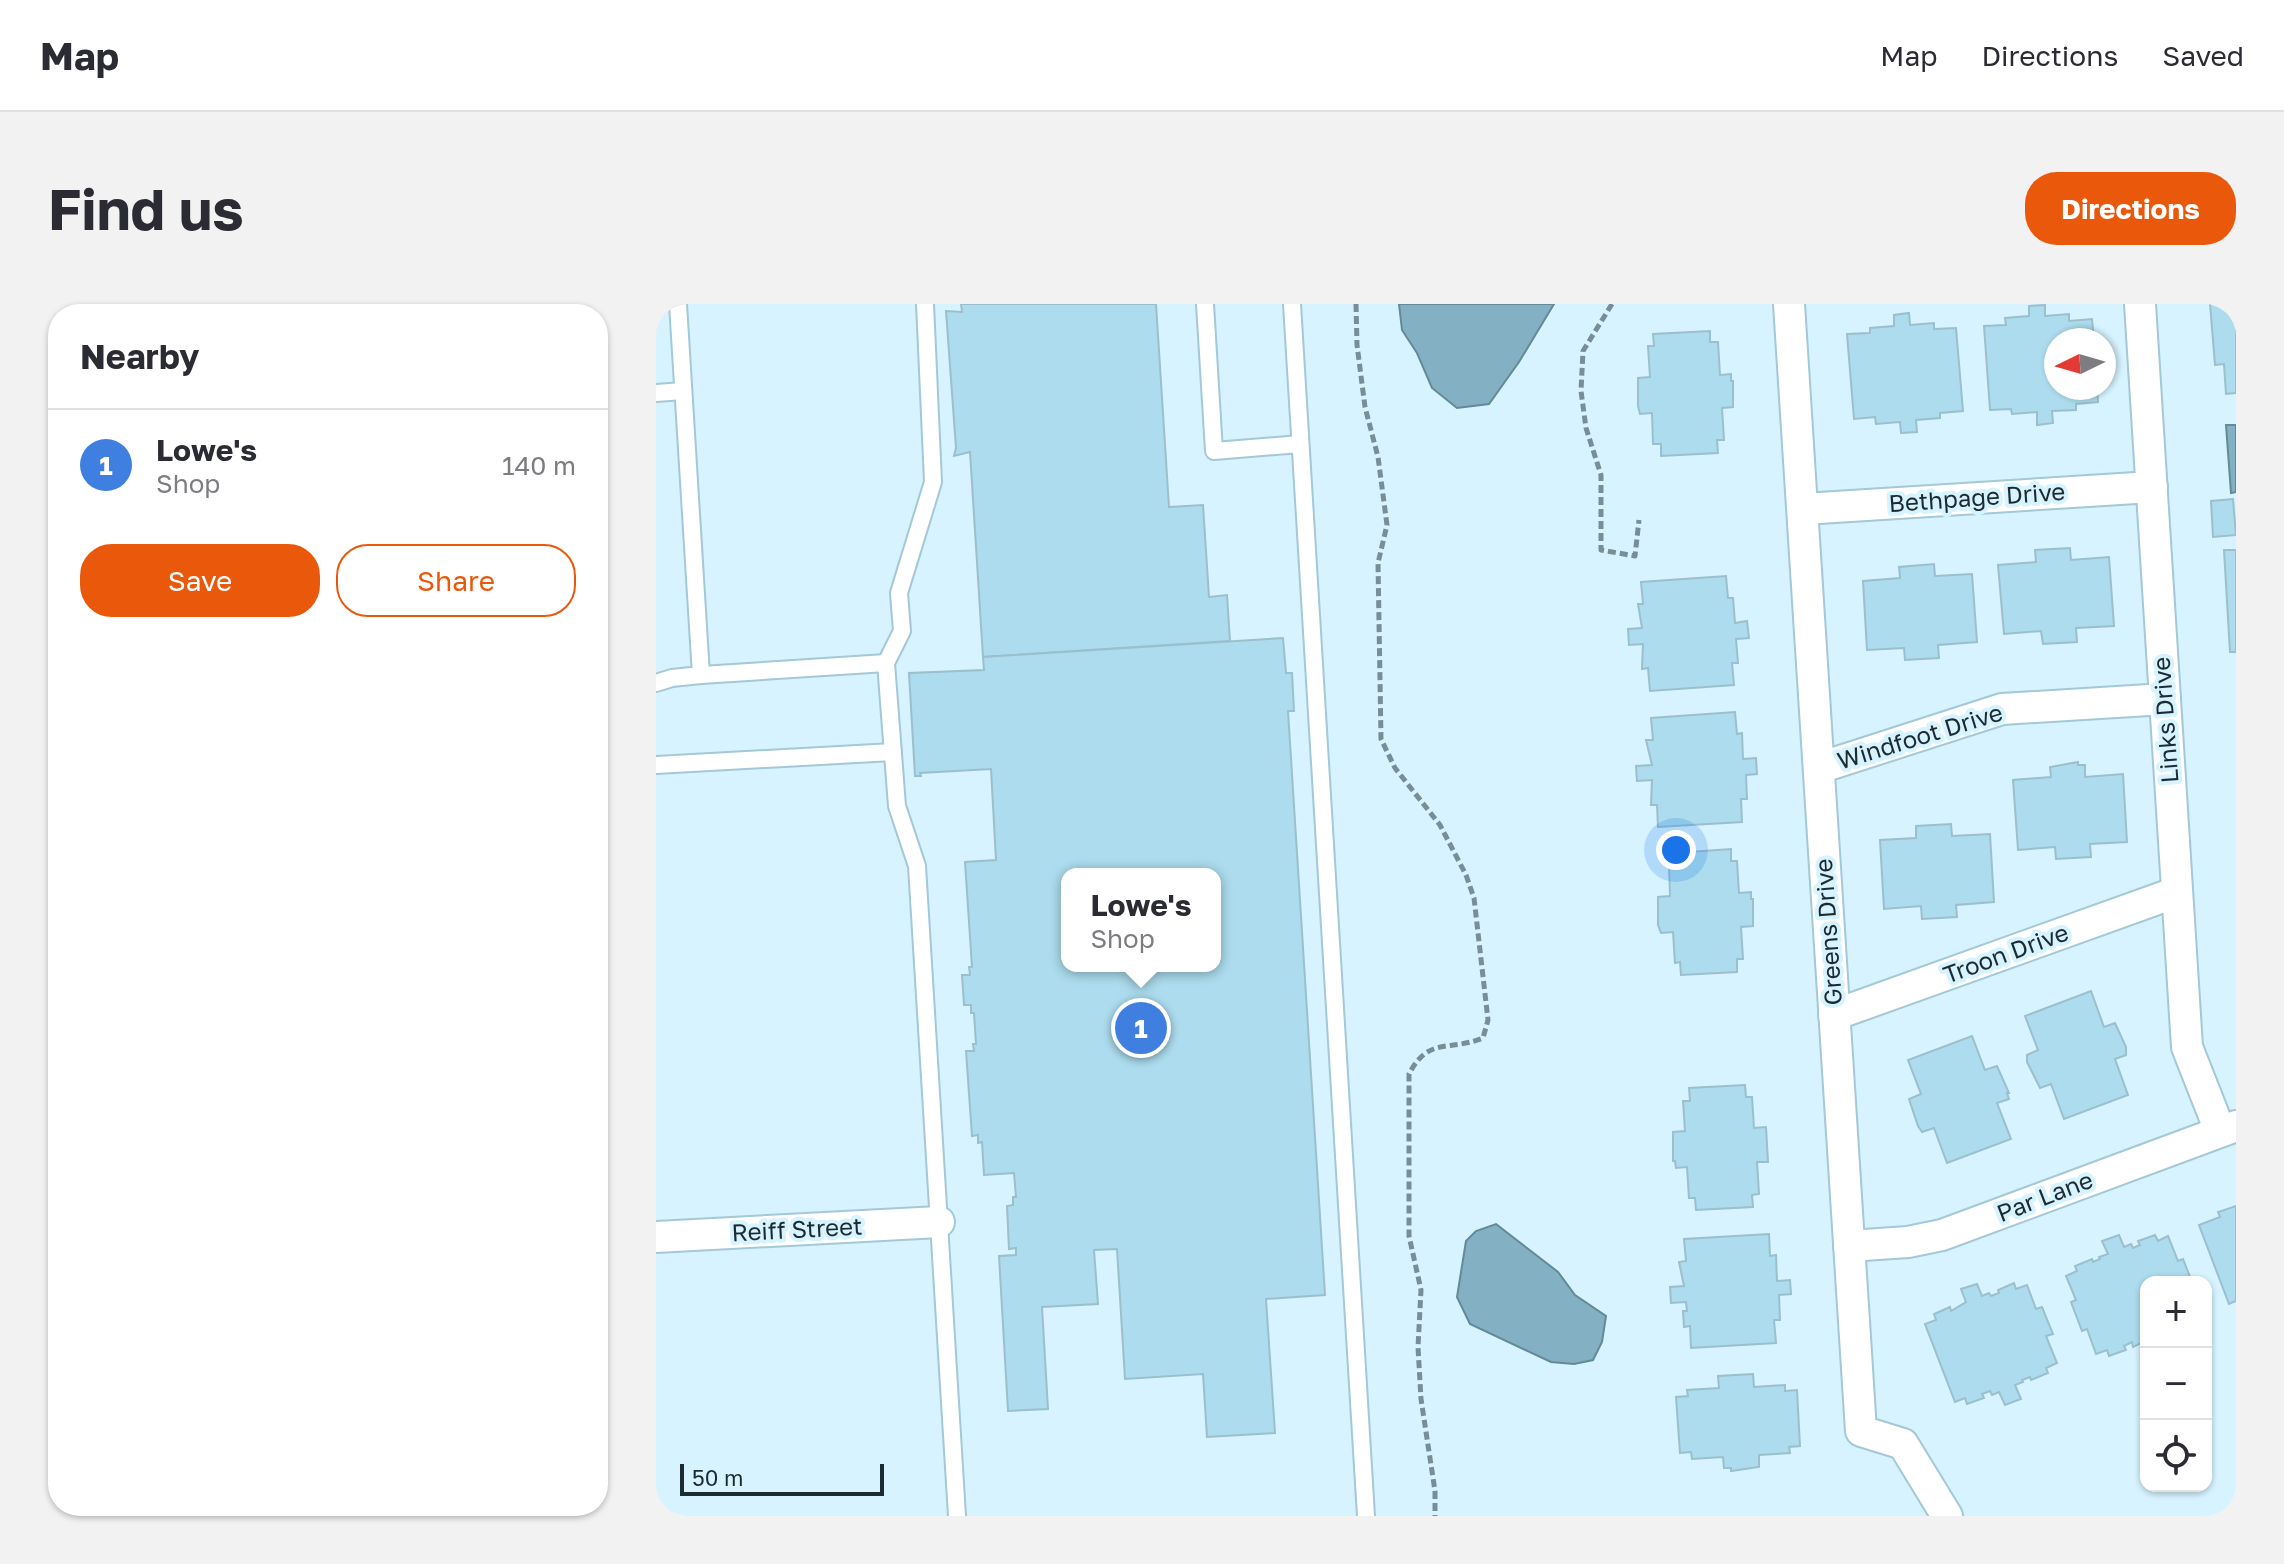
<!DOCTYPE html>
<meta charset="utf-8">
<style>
:root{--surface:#fff;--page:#f2f2f3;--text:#2b2b33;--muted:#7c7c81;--line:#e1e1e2;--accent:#ea580c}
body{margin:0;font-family:"Golos Text",sans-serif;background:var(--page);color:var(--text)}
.controls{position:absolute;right:24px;bottom:24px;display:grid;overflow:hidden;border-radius:16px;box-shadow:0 2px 6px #0004}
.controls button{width:72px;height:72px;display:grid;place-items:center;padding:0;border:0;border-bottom:2px solid var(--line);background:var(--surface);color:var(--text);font:40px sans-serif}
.compass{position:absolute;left:1388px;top:24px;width:72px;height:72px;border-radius:50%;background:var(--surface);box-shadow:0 2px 6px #0004;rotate:265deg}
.scale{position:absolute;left:24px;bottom:20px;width:204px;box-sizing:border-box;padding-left:8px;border:4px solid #1c2b30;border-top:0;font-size:22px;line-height:28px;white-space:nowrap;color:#1c2b30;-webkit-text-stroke:6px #d6f3ff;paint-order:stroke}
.you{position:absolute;left:1020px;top:546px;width:28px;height:28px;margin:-20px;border:6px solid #fff;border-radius:50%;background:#1a73e8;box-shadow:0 0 0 12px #1a73e833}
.badge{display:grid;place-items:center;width:52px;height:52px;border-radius:50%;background:var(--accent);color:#fff;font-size:26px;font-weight:700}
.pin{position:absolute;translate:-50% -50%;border:4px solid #fff;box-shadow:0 2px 8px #0006}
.popup{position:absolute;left:405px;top:564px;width:160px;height:104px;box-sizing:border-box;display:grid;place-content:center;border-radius:16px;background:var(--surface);filter:drop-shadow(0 2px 6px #0005);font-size:26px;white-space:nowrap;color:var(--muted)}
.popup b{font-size:30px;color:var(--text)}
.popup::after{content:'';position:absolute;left:50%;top:100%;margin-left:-16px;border:16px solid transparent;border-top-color:var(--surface)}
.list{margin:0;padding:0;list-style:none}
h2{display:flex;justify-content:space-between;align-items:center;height:104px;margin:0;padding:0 32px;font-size:34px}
h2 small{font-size:26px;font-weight:400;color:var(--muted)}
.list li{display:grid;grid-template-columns:52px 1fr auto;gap:24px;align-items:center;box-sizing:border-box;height:112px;padding:0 32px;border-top:2px solid var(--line)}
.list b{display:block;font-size:30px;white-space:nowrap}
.list p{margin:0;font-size:26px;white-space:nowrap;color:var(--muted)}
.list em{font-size:26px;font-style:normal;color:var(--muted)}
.actions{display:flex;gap:16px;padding:24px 32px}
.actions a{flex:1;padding:18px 0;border:2px solid var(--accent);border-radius:32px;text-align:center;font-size:28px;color:var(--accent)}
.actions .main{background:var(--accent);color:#fff}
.icon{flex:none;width:44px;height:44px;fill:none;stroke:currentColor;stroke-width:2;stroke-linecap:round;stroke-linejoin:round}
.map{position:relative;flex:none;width:1580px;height:1212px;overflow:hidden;border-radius:32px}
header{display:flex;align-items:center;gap:48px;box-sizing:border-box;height:112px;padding:0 40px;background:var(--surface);border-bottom:2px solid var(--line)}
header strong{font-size:38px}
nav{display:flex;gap:44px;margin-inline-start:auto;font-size:28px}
.intro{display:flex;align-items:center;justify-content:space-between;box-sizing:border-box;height:192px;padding:0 48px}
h1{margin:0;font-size:56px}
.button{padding:20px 36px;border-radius:32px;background:var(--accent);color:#fff;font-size:28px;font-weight:700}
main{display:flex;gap:48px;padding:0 48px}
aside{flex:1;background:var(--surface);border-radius:32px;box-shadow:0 2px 6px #0004}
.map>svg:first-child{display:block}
.water{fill:#83b1c3;stroke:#648997;stroke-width:2}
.building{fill:#acdcee;stroke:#9bbfcd;stroke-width:2;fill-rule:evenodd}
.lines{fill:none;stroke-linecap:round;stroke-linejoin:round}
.lane-casing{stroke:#a4c8d6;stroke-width:20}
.street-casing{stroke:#a4c8d6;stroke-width:34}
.path{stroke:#788e96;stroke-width:5;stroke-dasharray:8 4;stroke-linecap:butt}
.lane{stroke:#fff;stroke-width:16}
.street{stroke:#fff;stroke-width:30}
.labels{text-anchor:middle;stroke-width:8;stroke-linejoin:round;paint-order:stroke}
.street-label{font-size:24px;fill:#1c2b30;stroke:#d6f3ff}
</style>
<header>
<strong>Map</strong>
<nav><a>Map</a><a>Directions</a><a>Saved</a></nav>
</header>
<div class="intro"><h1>Find us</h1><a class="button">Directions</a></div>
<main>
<aside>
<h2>Nearby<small></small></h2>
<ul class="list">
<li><span class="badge" style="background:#3f7fe0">1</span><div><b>Lowe's</b><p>Shop</p></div><em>140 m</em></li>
</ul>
<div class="actions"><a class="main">Save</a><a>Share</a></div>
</aside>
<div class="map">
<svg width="1580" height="1212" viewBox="0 0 1580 1212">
<rect width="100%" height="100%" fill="#d6f3ff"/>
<g class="water">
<path d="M743 0H898L863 58 833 100 801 104 776 84 761 49 746 26Z"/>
<path d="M1570 121H1580V188L1575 189Z"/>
<path d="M840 920 902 968 919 991 950 1012 946 1038 937 1056 918 1060 895 1058 814 1020 801 993 810 937 820 927Z"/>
</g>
<g class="building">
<path d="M305 0H500L513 203 547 201 553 293 571 291 574 337 327 353 314 148 298 152 300 144 290 7 306 8Z"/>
<path d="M1554 0H1580V89L1570 90 1568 60 1559 61Z"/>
<path d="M1389 1V12L1413 10V17L1436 15 1438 36H1400V84H1441L1442 98 1420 100V106L1396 107 1397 119 1381 121V108L1356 110 1355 105 1334 106 1328 22 1350 21 1349 14 1373 12V2Z"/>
<path d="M1253 9 1254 21 1278 19V25L1300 24 1307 107 1284 109V114L1260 116 1261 128 1245 129 1244 118 1220 120 1219 113 1198 115 1191 30 1214 29V24L1238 22V11Z"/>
<path d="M1054 27V38H1062L1064 71 1075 70V77H1077V103L1066 104 1068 136H1061L1062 149 1005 152V140H997L996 109 984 110 982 102V74L994 73 992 42H998L997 30Z"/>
<path d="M1577 195 1580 231 1557 233 1555 197Z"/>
<path d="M1414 244 1415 256 1453 253 1458 322 1420 324 1421 338 1387 340 1385 327 1348 330 1342 261 1380 258 1379 246Z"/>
<path d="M1568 246H1580V348H1574Z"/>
<path d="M1278 260 1279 272 1316 270 1321 338 1282 341 1283 354 1249 356 1248 344 1211 346 1207 277 1244 274 1243 263Z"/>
<path d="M1070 272 1072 294H1077L1079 319 1091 317 1093 334 1080 335 1082 359H1076L1078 381 994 387 992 364 986 365 987 340 973 341 972 325 986 324 982 300H987L985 278Z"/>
<path d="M627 334 630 369H636L638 407H632L669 991 610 995 619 1129 551 1133 547 1070 469 1075 461 945 438 946 442 1000 386 1003 392 1105 352 1107 343 952 360 951V944L353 945 351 902 357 901V893H360L358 869 328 871 326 838 322 839V831L316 832 310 747H318L317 740H320L318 709H315V701H308L306 671H314L313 663H316L309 558 340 556 335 465 264 469 265 472H259L253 369 328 366 327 353ZM411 570H559V662H411Z"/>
<path d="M1079 408 1081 430 1086 429 1087 455 1100 454 1101 470 1090 471 1091 495H1085L1086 518 1002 523 1001 501H995L996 476 981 477 980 462 996 461 990 436H997L995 414Z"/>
<path d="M1422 458V461H1429V473L1467 470 1471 538 1434 540 1435 553 1400 555 1399 543 1362 546 1357 476 1395 473 1394 463Z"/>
<path d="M1295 520 1296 532 1334 530 1338 598 1300 601 1301 613 1266 615 1265 602 1228 605 1224 536 1260 534V522Z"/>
<path d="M1075 545V557H1081L1083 589 1095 588V595H1097V622L1085 623 1087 655H1081V668L1025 671 1024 658 1019 659 1017 628 1005 629 1002 621V593L1014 592 1013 561H1018V549Z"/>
<path d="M1435 687 1448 723 1459 719 1470 743V751L1459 755 1472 791 1408 815 1395 780 1384 784 1371 758V751L1382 746 1369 712Z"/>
<path d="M1316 732 1329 766 1341 762 1353 789H1351L1353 795 1341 799 1355 835 1291 859 1278 824 1266 828 1262 822 1253 795 1265 790 1252 756Z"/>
<path d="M1089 781 1090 793H1096L1098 824 1110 823 1112 858H1101L1103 890 1096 891 1097 903 1040 906 1039 894H1033L1031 863 1020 864 1019 857H1017V828L1029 827 1027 797H1034L1033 784Z"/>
<path d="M1580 902V997L1573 1000 1543 921 1564 913 1562 908Z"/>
<path d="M1113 930 1114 952 1120 951 1121 977 1134 976 1135 990 1123 991 1124 1016H1118L1120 1039 1035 1044 1034 1022 1028 1023 1027 1007H1031L1030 998 1015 999 1014 983 1028 982 1023 958 1030 957 1028 935Z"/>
<path d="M1463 931 1468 943 1475 940 1477 944 1484 941 1482 937 1499 931 1502 937 1512 932 1522 957 1527 955 1536 978H1490V1051L1485 1039 1477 1043 1476 1038 1468 1042 1470 1046 1453 1052 1451 1046 1440 1050 1431 1025 1426 1027 1415 998 1420 996 1410 972 1421 967 1419 962 1436 955 1437 958 1444 955 1443 953 1452 950 1446 937Z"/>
<path d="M1358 979 1360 985 1371 981 1380 1005 1386 1003 1397 1030 1390 1032 1401 1059 1390 1064 1392 1069 1375 1076 1374 1073 1366 1076 1367 1078 1359 1081 1365 1095 1349 1101 1343 1088 1336 1091 1334 1087 1326 1090 1328 1094 1311 1100 1309 1094 1299 1098 1269 1020 1280 1016 1278 1010 1294 1003 1295 1007 1310 998 1305 985 1321 980 1326 992 1333 989 1335 992 1343 989 1342 986Z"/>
<path d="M1097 1070 1098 1083 1129 1081V1087L1141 1086 1144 1142 1133 1143 1134 1149 1103 1151V1163L1075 1167V1164H1068L1067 1153 1036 1155 1035 1148 1024 1149 1020 1093 1032 1092 1031 1086 1063 1084 1062 1072Z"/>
</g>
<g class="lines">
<defs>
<g id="lane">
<path d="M269 0 277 178 243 289 246 327 230 359 241 502 261 562 301 1212"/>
<path d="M549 0 558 147 644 140"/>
<path d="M636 0 710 1212"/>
<path d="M0 89 27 87"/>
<path d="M45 371 230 359"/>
<path d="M0 379 16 374 45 371 22 0"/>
<path d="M0 461 237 448"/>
</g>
<g id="street">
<path d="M1133 0 1205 1127 1247 1140 1291 1212"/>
<path d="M1484 0 1531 743 1564 827"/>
<path d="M1147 205 1496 183"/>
<path d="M1163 464 1346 405 1509 395"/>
<path d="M1178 711 1521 588"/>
<path d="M0 933 283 918"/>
<path d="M1193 942 1252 938 1286 931 1580 822"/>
</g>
</defs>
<use href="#lane" class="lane-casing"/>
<use href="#street" class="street-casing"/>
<g class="path">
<path d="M700 0 701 41 709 103 722 153 731 221 722 259 725 435 739 464 784 521 810 571 818 594 832 716 827 734C792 748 773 732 753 770V932L765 986 762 1043 765 1095 779 1187V1212"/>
<path d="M956 0 927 47 925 87 930 124 945 171V246L979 252 983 216"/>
</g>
<use href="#lane" class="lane"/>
<use href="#street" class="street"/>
</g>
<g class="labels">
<g class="street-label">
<text transform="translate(1321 194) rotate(-4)" y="8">Bethpage Drive</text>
<text transform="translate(1510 416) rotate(-94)" y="8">Links Drive</text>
<text transform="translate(1264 433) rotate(-17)" y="8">Windfoot Drive</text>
<text transform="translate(1173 628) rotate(-94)" y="8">Greens Drive</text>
<text transform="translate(1350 650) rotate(-20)" y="8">Troon Drive</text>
<text transform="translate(1389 893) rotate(-21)" y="8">Par Lane</text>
<text transform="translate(141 926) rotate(-3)" y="8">Reiff Street</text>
</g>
</g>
</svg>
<div class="controls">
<button>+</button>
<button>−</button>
<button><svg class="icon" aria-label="locate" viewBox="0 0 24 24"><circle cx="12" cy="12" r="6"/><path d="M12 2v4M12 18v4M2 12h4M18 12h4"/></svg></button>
</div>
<svg class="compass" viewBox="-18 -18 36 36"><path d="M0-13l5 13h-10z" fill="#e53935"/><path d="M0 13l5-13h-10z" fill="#7c7c81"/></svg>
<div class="scale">50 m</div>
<div class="you"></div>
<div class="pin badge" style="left:485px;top:724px;background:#3f7fe0">1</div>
<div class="popup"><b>Lowe's</b>Shop</div>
</div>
</main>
